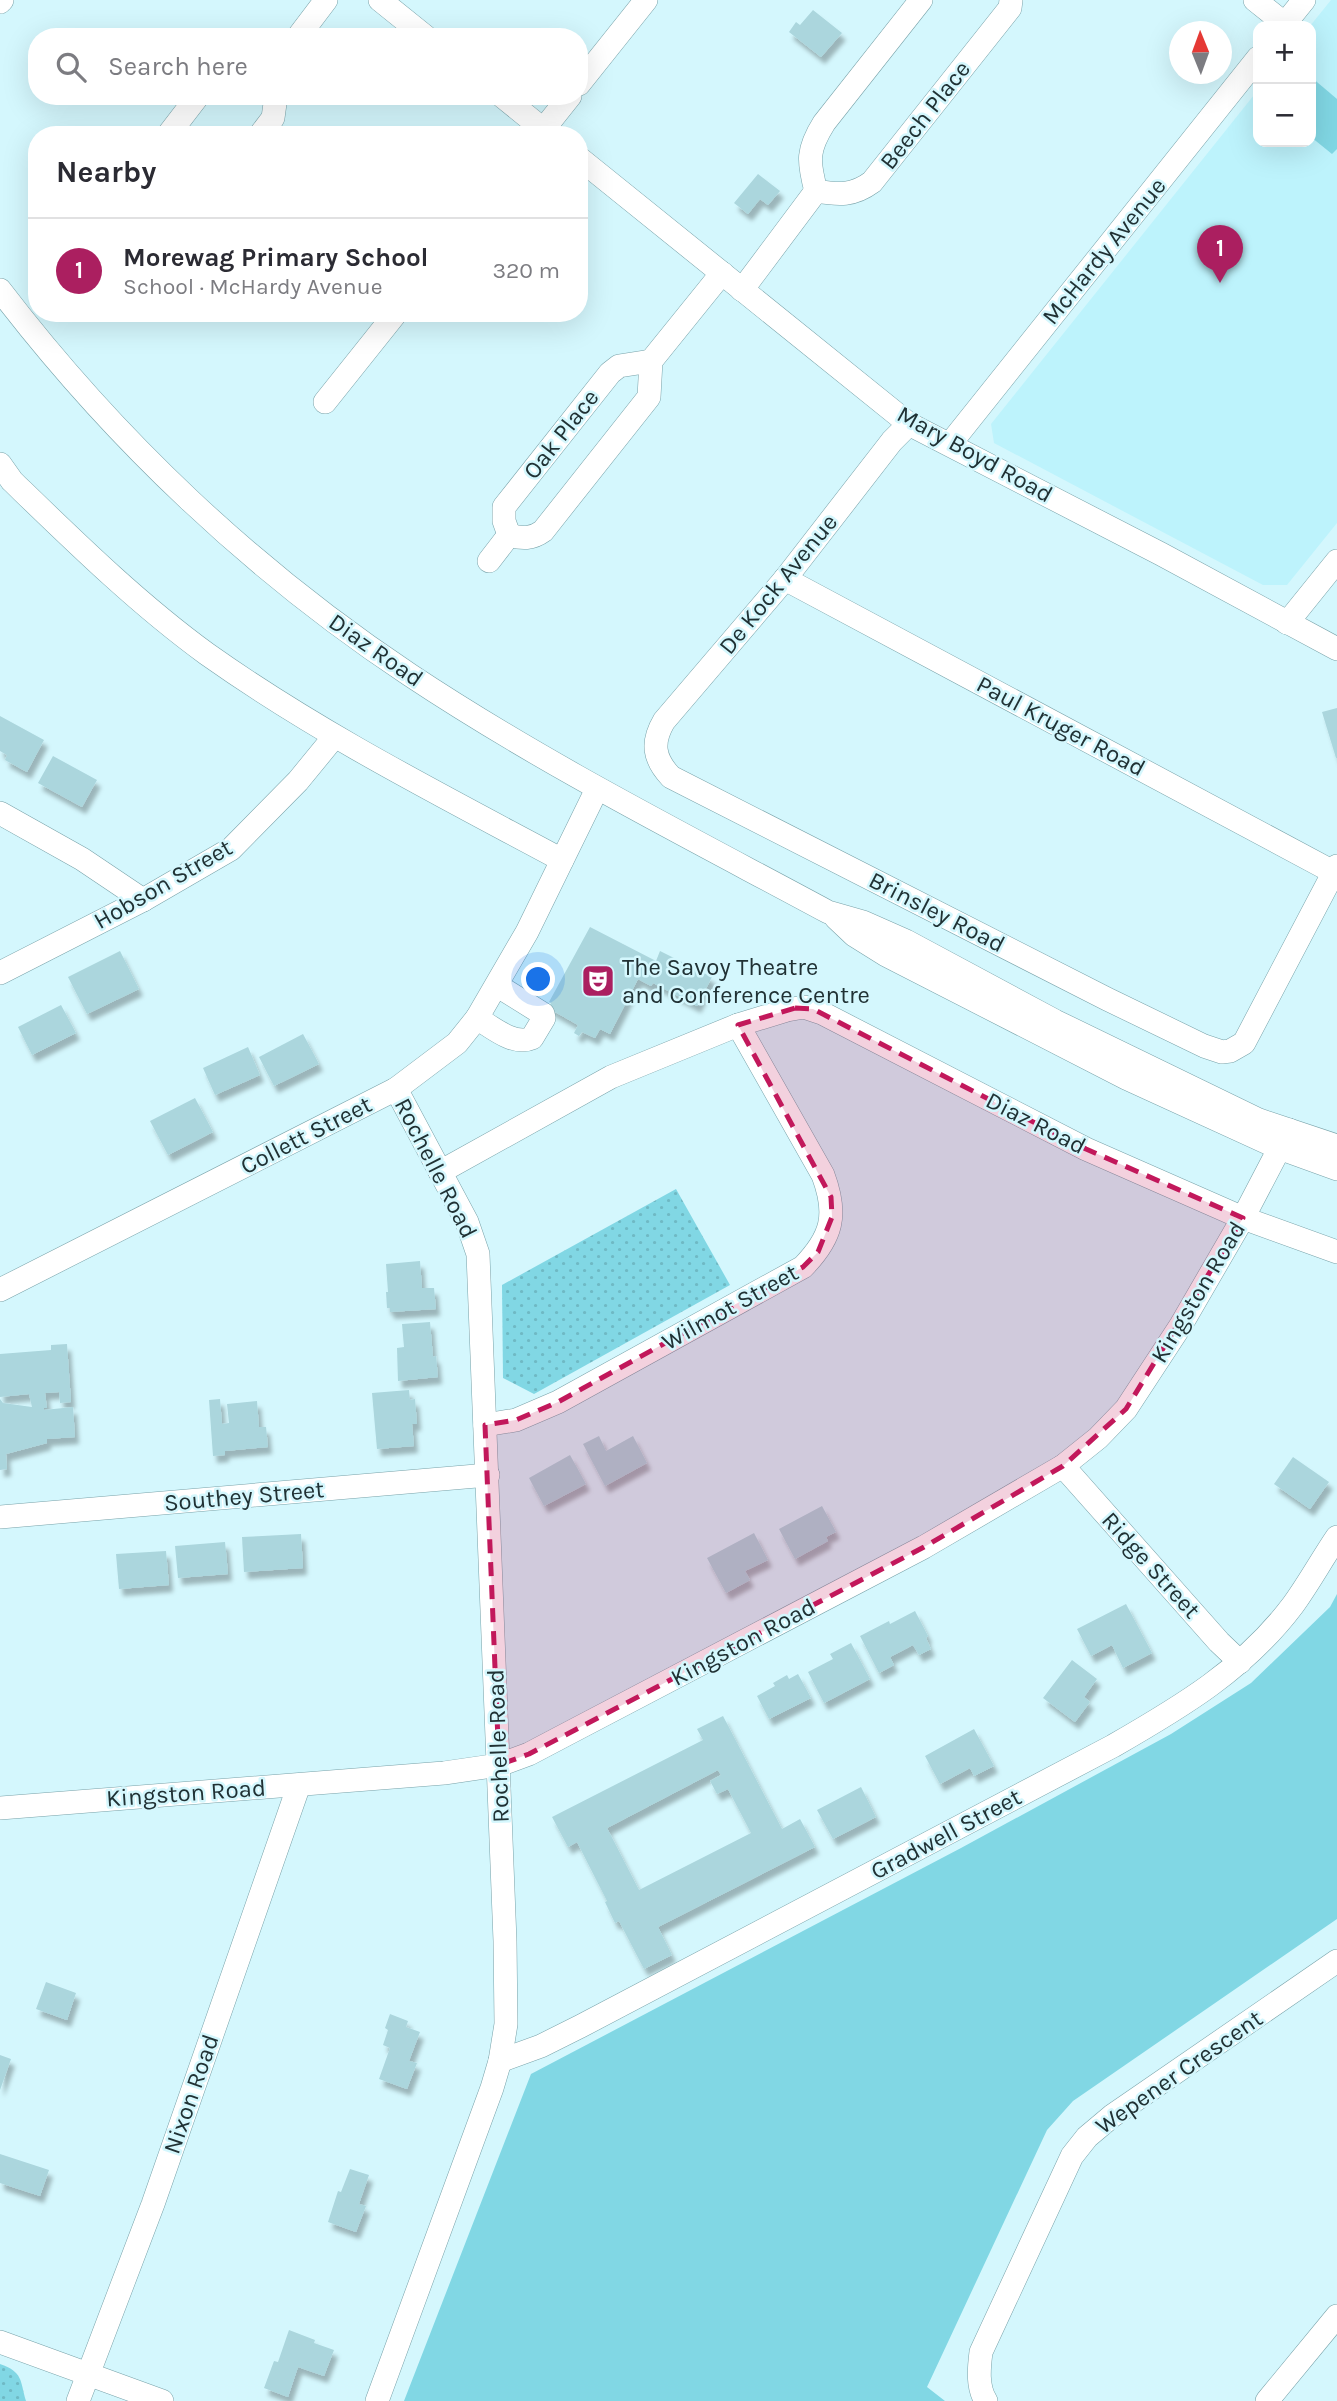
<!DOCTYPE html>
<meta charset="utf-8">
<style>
:root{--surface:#fff;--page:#f7f7f7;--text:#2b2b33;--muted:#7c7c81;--line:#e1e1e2;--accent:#ab1f60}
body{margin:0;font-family:Karla,sans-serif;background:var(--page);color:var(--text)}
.controls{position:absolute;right:21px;top:21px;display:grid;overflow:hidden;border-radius:14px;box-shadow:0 7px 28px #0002}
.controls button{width:63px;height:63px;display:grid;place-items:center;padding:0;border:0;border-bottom:2px solid var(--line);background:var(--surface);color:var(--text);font:35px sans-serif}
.compass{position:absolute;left:1169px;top:21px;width:63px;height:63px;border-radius:50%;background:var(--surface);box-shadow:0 7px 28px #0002;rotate:359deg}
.you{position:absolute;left:539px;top:980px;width:24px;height:24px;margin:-18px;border:5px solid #fff;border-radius:50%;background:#1a73e8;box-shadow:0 0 0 10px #1a73e833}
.badge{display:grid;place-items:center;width:46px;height:46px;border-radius:50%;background:var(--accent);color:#fff;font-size:23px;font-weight:700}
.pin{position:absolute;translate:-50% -58px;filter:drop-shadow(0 2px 4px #0008)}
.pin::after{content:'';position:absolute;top:37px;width:24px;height:21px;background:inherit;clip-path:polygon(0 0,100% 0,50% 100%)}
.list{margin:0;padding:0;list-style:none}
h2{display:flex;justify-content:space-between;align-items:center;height:91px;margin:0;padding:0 28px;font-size:30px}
h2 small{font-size:23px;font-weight:400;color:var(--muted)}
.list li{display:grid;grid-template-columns:46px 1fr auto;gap:21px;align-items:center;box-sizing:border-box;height:105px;padding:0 28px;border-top:2px solid var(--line)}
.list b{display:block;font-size:26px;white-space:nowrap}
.list p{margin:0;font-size:23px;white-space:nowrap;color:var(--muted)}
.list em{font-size:23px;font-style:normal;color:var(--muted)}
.icon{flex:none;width:38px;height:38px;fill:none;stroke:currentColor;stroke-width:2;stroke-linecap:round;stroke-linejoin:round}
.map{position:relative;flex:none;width:1337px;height:2401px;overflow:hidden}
.search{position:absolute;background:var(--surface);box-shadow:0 7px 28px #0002;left:28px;top:28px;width:560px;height:77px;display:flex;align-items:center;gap:18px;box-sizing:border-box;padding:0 24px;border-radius:28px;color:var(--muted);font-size:26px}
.panel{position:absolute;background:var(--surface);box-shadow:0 7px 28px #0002;left:28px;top:126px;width:560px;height:196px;border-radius:28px}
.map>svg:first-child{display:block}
.built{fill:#bdf3fc}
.grass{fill:#81d7e4}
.park{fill:url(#park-dots)}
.building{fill:#abd6dd;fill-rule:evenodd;filter:url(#shadow)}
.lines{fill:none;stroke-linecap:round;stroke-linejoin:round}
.minor-casing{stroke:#78a2a9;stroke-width:24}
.minor{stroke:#fff;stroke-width:23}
.marked{fill:#c2185b;fill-opacity:0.2;stroke:#c2185b;stroke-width:5;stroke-dasharray:14 9;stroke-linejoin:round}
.labels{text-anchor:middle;stroke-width:5;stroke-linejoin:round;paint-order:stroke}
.street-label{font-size:24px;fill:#203134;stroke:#d4f7fd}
.poi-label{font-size:24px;fill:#203134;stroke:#d4f7fd;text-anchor:start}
</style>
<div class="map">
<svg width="1337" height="2401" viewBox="0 0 1337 2401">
<defs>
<pattern id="park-dots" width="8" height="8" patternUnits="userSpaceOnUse" patternTransform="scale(1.75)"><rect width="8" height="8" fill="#81d7e4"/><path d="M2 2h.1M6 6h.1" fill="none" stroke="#6fb9c4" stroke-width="1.8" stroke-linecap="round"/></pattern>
<filter id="shadow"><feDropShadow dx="4" dy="7" stdDeviation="2" flood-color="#0004"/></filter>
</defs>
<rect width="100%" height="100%" fill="#d4f7fd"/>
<path class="built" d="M1331 0H1337V523L1287 585H1263L994 443 991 424 1258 90V142H1311L1310 26Z"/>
<g class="grass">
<path d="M1311 77 1337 99V149L1332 154 1311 137Z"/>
<path d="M1337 1594V1919L1073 2101 1047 2130 927 2387 945 2401H404L531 2074 961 1848 1171 1734 1251 1683 1330 1607Z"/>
</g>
<g class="park">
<path d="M676 1189 730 1285 534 1394 503 1378 502 1285Z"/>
<path d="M0 2364C23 2372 20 2380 26 2401H0Z"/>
</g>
<g class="building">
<path d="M813 10 842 33 821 57 789 32 796 22 800 25Z"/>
<path d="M332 30H350V37H333Z"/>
<path d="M758 174 780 191 768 205 760 199 748 214 734 203Z"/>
<path d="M1337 708V758H1336L1322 712Z"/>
<path d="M0 716 44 740 27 772 5 760 7 755 0 751Z"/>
<path d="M53 756 97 780 82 807 38 783Z"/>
<path d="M590 927 656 961 660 951 712 977 697 1006 653 983 651 986 638 979 610 1034 600 1029 595 1038 582 1032 579 1036 574 1033 578 1025 548 1008 551 1003 549 1002Z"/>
<path d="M120 951 139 989 87 1014 68 977Z"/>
<path d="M61 1005 76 1033 32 1055 18 1027Z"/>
<path d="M303 1034 319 1064 274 1086 259 1057Z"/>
<path d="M248 1047 260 1075 215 1095 203 1068Z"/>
<path d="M195 1098 213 1132 168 1155 150 1121Z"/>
<path d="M420 1261 422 1288H434L436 1309 390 1312V1308H387L386 1292H388L386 1264Z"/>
<path d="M430 1322 433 1357 436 1356 438 1377 398 1381 397 1348 404 1347 402 1324Z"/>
<path d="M67 1344 71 1402 60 1403 59 1392 45 1393 47 1408H44V1410L73 1407 75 1437 47 1439V1443L6 1454 7 1469 0 1470V1399L3 1403 32 1407 29 1394 0 1397V1354L51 1350V1345Z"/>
<path d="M409 1390 410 1400 415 1399 417 1424H412L414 1446 377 1449 372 1393Z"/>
<path d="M220 1399 222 1424 229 1423 227 1404 257 1401 259 1427H266L268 1447 225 1451V1455L213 1456 209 1400Z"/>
<path d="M599 1436 606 1451 633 1436 647 1463 605 1486 583 1444Z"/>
<path d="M570 1455 586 1484 544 1506 529 1478Z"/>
<path d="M1293 1457 1329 1482 1310 1509 1274 1484Z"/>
<path d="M822 1506 836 1532 826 1537 828 1541 795 1559 779 1529Z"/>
<path d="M754 1533 768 1560 745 1571 750 1580 726 1593 707 1558Z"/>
<path d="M301 1534 303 1568 244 1572 242 1537Z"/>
<path d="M225 1542 228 1574 178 1578 175 1546Z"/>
<path d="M166 1551 169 1585 119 1589 116 1554Z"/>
<path d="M1126 1604 1152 1653 1123 1668 1112 1645 1091 1656 1077 1629Z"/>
<path d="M915 1611 928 1636 926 1638 931 1649 919 1655 913 1645 890 1657 894 1665 879 1673 860 1636 889 1621 890 1624Z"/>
<path d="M851 1643 870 1679 824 1703 808 1672 833 1659 830 1654Z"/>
<path d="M1072 1660 1097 1679 1084 1697 1090 1702 1075 1722 1043 1698Z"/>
<path d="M798 1674 811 1698 769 1719 757 1696 775 1686 773 1683 787 1675 789 1679Z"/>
<path d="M723 1716 782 1829 800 1819 815 1847 658 1927 672 1955 644 1969 619 1921 615 1923 605 1902 607 1901 577 1842 568 1847 552 1817 703 1740 697 1729ZM718 1770 721 1775 710 1781 717 1794 728 1789 751 1833 639 1890 607 1828Z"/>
<path d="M974 1729 994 1766 974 1776 970 1768 940 1784 925 1756Z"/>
<path d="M861 1787 876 1817 833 1839 817 1810Z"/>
<path d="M46 1982 76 1993 67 2020 36 2009Z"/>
<path d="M390 2014 408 2021 406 2027 420 2032 409 2061 417 2063 407 2089 379 2079 390 2048 383 2045 388 2030 385 2028Z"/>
<path d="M0 2055 11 2059 0 2090Z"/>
<path d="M0 2154 49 2170 40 2196 0 2183Z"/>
<path d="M350 2169 369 2175 359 2204 366 2206 356 2232 328 2222 338 2191 341 2192Z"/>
<path d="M289 2330 315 2340 314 2343 334 2350 324 2376 298 2367 288 2397 264 2388 274 2361 278 2362Z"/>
</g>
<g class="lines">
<defs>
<g id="minor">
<path d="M380 0 426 37"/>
<path d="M1255 0 1285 24"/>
<path d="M0 2 2 0"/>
<path d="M1283 26 1304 0"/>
<path d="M298 37 326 0"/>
<path d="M579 84 646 0"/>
<path d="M502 96 550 135"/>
<path d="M168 135 198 96"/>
<path d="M260 135 273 118 276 96"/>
<path d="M539 135 570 96"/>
<path d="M579 158 909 424 1161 554 1337 649"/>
<path d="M816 191C839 195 853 196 872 182L1010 8 1011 0"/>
<path d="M816 191C808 161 807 150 824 123L921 0"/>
<path d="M0 290C114 439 253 571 410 675 544 764 687 836 828 912L863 922 906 941 1055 1021 1259 1120 1337 1146"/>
<path d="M742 290 816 191"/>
<path d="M325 402 396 313"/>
<path d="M909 424 892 441 785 579 664 721C651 743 654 759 671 777L1107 999 1204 1046 1222 1052 1230 1051 1244 1043 1337 866"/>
<path d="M950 444 1258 58"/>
<path d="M0 464 12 481C74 541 137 603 207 654 320 734 441 795 562 860"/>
<path d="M509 535C522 539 532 539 543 531L649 397 651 361 722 273"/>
<path d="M509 535 504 521V507L610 373 619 366 651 361"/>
<path d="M489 561 509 535"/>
<path d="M785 579 1337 874"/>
<path d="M1287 623 1337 561"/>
<path d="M0 813 82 859 143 900"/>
<path d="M836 918 854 935 886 955 1126 1078 1279 1148 1337 1169"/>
<path d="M0 973 143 900 231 849 298 781 334 737"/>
<path d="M477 1018C493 1028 514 1046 532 1038L544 1018 543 1014 498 986"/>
<path d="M440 1172 611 1077 738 1025 787 1010 804 1007 822 1013 1086 1149 1243 1218 1337 1252"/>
<path d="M0 1290 396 1089 457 1043 477 1018 527 932 597 789"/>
<path d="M485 1425 516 1420 558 1402 803 1267C832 1237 838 1215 823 1175L738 1025"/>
<path d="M1063 1466 1219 1642 1240 1662"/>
<path d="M0 1517 488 1475"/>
<path d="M0 1808 444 1773 499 1765 529 1754 567 1734 924 1547 1063 1466 1098 1438 1126 1409 1181 1325 1243 1218 1289 1130"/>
<path d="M500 2061 541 2046 581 2026 1113 1746C1181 1707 1245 1669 1293 1605 1309 1583 1322 1559 1337 1537"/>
<path d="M0 2342 162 2401"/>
<path d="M78 2401 153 2204 299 1785"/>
<path d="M377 2401 492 2088 500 2061 506 2024 505 1941 478 1254 467 1222 396 1089"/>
<path d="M986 2401C977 2387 979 2368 981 2352L1072 2156 1087 2137 1112 2116 1337 1961"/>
<path d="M1267 2401 1337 2316"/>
</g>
</defs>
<use href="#minor" class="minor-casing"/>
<use href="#minor" class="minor"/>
</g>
<path class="marked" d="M795 1008 813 1009 1086 1149 1243 1218 1126 1409 1063 1466 924 1547 529 1754 499 1765 485 1425 516 1420 558 1402 803 1267 818 1252 832 1217 831 1197 738 1025Z"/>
<defs>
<symbol id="theatre-square" viewBox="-11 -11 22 22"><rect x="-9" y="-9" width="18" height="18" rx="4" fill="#ab1f60" stroke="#d4f7fd"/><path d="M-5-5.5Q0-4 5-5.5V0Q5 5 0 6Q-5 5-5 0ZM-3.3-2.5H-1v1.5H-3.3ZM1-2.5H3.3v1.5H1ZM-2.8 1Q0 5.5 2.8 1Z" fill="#fff"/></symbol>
</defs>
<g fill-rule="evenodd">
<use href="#theatre-square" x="579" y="962" width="38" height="38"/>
</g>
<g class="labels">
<g class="street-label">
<text transform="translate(925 115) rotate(-52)" y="8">Beech Place</text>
<text transform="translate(1104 251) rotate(-51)" y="8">McHardy Avenue</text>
<text transform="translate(561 434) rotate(-52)" y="8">Oak Place</text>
<text transform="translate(975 454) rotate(29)" y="8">Mary Boyd Road</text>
<text transform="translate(778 584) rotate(-51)" y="8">De Kock Avenue</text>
<text transform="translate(376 650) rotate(35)" y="8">Diaz Road</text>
<text transform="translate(1061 726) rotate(28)" y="8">Paul Kruger Road</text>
<text transform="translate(163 884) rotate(-30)" y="8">Hobson Street</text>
<text transform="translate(937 912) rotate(27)" y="8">Brinsley Road</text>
<text transform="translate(1036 1123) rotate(27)" y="8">Diaz Road</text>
<text transform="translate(306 1135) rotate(-27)" y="8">Collett Street</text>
<text transform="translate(436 1168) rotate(63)" y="8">Rochelle Road</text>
<text transform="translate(1198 1292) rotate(-59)" y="8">Kingston Road</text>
<text transform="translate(730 1307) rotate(-29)" y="8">Wilmot Street</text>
<text transform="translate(244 1496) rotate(-5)" y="8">Southey Street</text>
<text transform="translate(1151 1565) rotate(48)" y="8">Ridge Street</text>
<text transform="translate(743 1642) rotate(-28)" y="8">Kingston Road</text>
<text transform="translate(498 1746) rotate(-92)" y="8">Rochelle Road</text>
<text transform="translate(186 1793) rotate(-4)" y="8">Kingston Road</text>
<text transform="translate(946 1834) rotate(-28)" y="8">Gradwell Street</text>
<text transform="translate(1179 2072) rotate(-35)" y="8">Wepener Crescent</text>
<text transform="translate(191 2094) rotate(-71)" y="8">Nixon Road</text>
</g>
<g class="poi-label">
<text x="622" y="975">The Savoy Theatre<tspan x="622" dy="28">and Conference Centre</tspan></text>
</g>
</g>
</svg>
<div class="controls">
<button>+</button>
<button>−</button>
</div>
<svg class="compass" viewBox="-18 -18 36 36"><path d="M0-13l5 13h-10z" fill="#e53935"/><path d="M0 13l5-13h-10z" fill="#7c7c81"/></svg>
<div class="you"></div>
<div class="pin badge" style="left:1220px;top:283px">1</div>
<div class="search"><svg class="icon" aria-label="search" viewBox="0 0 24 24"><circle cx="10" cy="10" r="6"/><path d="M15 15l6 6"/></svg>Search here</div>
<section class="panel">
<h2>Nearby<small></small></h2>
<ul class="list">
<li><span class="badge">1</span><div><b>Morewag Primary School</b><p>School · McHardy Avenue</p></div><em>320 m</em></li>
</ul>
</section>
</div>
